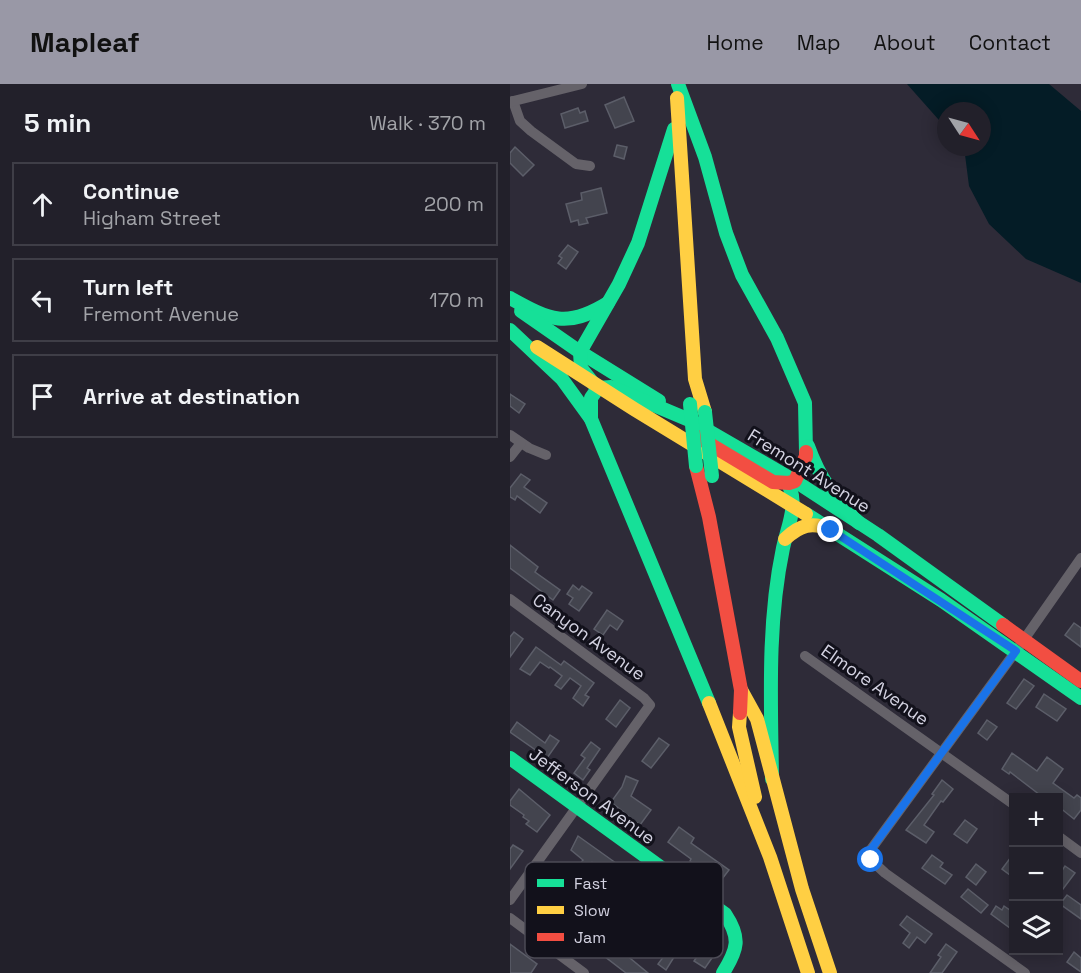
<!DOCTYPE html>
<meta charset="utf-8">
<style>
:root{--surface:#22202a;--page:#2a2832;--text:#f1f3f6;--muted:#a2a3a8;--line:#3f3e47;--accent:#9998a6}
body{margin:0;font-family:"Space Grotesk",sans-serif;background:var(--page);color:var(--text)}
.controls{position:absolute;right:18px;bottom:18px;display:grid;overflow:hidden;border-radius:0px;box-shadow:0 3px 15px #0003}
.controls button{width:54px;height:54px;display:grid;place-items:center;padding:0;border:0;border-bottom:2px solid var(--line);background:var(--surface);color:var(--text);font:30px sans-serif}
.compass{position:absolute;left:427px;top:18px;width:54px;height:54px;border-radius:50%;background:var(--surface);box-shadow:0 3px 15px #0003;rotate:126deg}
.stop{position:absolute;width:18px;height:18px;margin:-14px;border:4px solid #1a73e8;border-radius:50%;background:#fff}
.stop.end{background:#1a73e8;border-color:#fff;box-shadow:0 2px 6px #0008}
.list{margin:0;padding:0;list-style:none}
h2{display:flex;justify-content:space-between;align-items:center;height:78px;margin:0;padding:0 24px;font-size:26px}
h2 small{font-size:20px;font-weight:400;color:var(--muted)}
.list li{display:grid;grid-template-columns:39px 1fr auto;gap:18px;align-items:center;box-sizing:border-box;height:84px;margin:0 12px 12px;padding:0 12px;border:2px solid var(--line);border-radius:0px}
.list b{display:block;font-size:22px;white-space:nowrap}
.list p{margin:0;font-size:20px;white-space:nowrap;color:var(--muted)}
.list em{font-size:20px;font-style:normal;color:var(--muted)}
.icon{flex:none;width:33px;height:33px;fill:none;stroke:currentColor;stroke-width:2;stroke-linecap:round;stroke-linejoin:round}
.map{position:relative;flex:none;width:571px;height:889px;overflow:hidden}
header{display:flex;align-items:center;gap:36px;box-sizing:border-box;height:84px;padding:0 30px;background:var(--accent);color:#111}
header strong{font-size:28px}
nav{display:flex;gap:33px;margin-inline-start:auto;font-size:21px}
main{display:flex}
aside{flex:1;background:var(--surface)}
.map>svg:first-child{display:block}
.water{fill:#041c26}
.building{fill:#43444e;stroke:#5c5e69;stroke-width:1.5}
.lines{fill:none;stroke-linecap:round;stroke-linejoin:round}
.street{stroke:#656269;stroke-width:10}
.fast{stroke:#16e098;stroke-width:14}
.slow{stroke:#ffcf43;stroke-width:14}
.jam{stroke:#f24e42;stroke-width:14}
.fast-bridge{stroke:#16e098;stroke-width:14}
.route{stroke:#1a73e8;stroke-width:8}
.labels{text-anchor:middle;stroke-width:6;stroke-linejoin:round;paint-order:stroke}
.street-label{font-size:18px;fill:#d3d2e1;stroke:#12111b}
.key{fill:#12111b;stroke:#4c4b56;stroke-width:1.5}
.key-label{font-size:16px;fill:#d3d2e1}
</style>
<header>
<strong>Mapleaf</strong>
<nav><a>Home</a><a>Map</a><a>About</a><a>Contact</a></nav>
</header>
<main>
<aside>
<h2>5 min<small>Walk · 370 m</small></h2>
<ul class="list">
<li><svg class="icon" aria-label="ahead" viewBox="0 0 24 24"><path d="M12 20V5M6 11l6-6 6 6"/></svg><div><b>Continue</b><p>Higham Street</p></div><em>200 m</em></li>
<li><svg class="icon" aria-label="left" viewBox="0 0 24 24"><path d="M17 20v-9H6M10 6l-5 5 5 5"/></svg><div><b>Turn left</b><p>Fremont Avenue</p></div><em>170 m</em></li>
<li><svg class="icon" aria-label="arrive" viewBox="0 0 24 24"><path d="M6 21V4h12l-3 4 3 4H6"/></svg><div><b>Arrive at destination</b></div></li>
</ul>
</aside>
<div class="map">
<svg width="571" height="889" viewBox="0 0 571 889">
<rect width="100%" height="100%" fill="#2e2b38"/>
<path class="water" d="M397 0H539L571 27V199L516 175 479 140 459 102 454 63H472V27H436V44Z"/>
<g class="building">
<path d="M114 13 124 37 105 44 95 21Z"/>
<path d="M68 24 70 29 75 27 78 37 55 44 51 30Z"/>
<path d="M107 61 117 63 114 75 104 72Z"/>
<path d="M5 63 24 81 13 92 0 79V69Z"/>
<path d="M91 104 97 129 76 134 78 139 69 141 68 136 61 138 56 120 72 116 71 109Z"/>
<path d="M58 161 68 168 56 185 48 179 52 174 49 172Z"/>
<path d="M0 310 15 320 9 329 0 322Z"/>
<path d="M11 390 20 396 14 403 37 419 30 429 7 412 5 416 0 413V404Z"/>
<path d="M0 461 28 483 25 488 50 506 43 516 0 484Z"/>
<path d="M63 501 69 506 72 502 82 509 69 527 59 520 63 514 57 510Z"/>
<path d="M97 526 113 537 107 546 100 541 93 551 84 545Z"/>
<path d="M564 539 571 544V563L555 551Z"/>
<path d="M4 548 13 555 0 573V553Z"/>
<path d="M26 563 51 581 54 577 84 599 75 611 79 613 73 622 63 614 71 602 60 594 51 605 45 601 52 592 40 583 39 584 30 578 20 591 10 585Z"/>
<path d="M514 595 524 602 506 625 497 619Z"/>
<path d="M534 610 556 625 547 637 526 623Z"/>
<path d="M110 616 120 624 106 643 96 635Z"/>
<path d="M477 636 487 643 477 656 468 649Z"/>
<path d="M7 638 35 659 40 651 49 657 37 674 0 648Z"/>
<path d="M149 654 159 661 141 684 132 677Z"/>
<path d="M81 658 90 665 77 684 80 686 73 696 64 689 75 674 71 671Z"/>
<path d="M502 669 527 687 537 673 553 685 543 699 564 714 567 711 571 714V726L564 735 549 723V714H534L500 688 499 690 492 685Z"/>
<path d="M116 692 128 697 121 712 141 726 130 741 101 718 112 703Z"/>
<path d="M432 696 443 705 433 718 431 717 414 741 424 748 416 759 396 746 424 711 422 710Z"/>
<path d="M9 705 40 731 27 748 16 740 19 737 13 733 14 731 0 721V717Z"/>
<path d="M455 736 467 745 457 759 444 750Z"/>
<path d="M169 743 184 754 181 759 219 786 209 799 180 777 181 775 158 758Z"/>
<path d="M68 752 176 829 194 844 192 848 211 861 195 884 184 877 196 860 164 837 159 843 149 836 154 830 114 801 112 805 95 793 97 790 82 778 77 786 69 781 73 776 61 766Z"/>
<path d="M3 761 13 767 0 785V765Z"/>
<path d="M504 769V794L492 785Z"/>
<path d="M422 771 433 779 430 783 442 791 435 800 412 784Z"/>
<path d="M466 780 476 788 466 801 456 793Z"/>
<path d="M555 782 565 789 553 805 549 802V791Z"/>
<path d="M458 805 478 821 471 829 451 813Z"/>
<path d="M557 811 571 821V835L550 820Z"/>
<path d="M486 822 492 826 494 822 504 829V847L481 830Z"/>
<path d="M47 826 66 839 73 829 83 837 81 840 96 852 92 857 107 868 109 865 138 889H116L86 866 85 868 52 845 40 836Z"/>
<path d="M397 832 422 850 415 859 407 853 399 864 393 859 400 849 390 841Z"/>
<path d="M152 847 171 862 156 886 148 880 160 864 147 855Z"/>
<path d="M0 860 27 880 21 889H0Z"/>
<path d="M436 860 447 868 432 889H420L431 873 428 871Z"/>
<path d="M564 868 571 874V888L557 878Z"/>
</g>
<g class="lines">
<g class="street">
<path d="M3 17 10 37 21 47 66 80 80 82"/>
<path d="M0 18 72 0"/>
<path d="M0 351 19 364 36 371"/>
<path d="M0 373 11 359"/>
<path d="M0 515 134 614 140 621 0 816"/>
<path d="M295 572 503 720"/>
<path d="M548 752 571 769"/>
<path d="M0 834 74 889"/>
<path d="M515 889 375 789 361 776 359 768 506 567 571 474"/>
</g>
<g class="fast">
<path d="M168 0 195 73 216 149 232 191 267 254 295 319 296 368"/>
<path d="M0 214C40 236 56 245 98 219"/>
<path d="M11 227 70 268 149 317"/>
<path d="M0 246 52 295 81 335"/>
<path d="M87 304 71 284 70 268 109 200 128 159 164 45"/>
<path d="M184 338 101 303 88 304 81 314V335L199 619"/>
<path d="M190 342 285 397 368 451 493 541"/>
<path d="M298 362C309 393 325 416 349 439"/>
<path d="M296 430 431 516 571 614"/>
<path d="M0 674 215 830C231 854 228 865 213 889"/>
<path d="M262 695C261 618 257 540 273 464 279 436 292 416 272 390"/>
</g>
<g class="slow">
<path d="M167 14 185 295 195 328"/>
<path d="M27 263 124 325 296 430"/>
<path d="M275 455C290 441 302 437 321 446"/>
<path d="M231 606 247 635 292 805 320 889"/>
<path d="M199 619 260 773 298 889"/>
<path d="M230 629 229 643 245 713"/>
</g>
<g class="jam">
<path d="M188 353 263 398 279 399 285 397 296 372V368"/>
<path d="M186 382 199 433 231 606 230 629"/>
<path d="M493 541 571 597"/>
</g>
<g class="fast-bridge">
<path d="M180 320 186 382"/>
<path d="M195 328 202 392"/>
</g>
</g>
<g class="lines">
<path class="route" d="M321 446 506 567 359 768 361 776"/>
</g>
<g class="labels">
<g class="street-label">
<text transform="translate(299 387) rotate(32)" y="6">Fremont Avenue</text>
<text transform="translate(79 553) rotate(36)" y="6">Canyon Avenue</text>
<text transform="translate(365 601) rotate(35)" y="6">Elmore Avenue</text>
<text transform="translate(82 712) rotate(36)" y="6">Jefferson Avenue</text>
</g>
</g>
<rect x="15" y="778" width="198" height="96" rx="9" class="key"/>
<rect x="27" y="795" width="27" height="8" fill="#16e098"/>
<rect x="27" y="822" width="27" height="8" fill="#ffcf43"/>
<rect x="27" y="849" width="27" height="8" fill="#f24e42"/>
<g class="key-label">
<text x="64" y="805">Fast</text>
<text x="64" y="832">Slow</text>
<text x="64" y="859">Jam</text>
</g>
</svg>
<div class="controls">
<button>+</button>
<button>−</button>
<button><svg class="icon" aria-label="layers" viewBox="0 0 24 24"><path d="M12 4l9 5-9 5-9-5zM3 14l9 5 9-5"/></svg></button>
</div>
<svg class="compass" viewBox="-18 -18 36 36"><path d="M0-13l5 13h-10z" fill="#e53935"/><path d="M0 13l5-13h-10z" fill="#a2a3a8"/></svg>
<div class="stop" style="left:361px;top:776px"></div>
<div class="stop end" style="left:321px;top:446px"></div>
</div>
</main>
